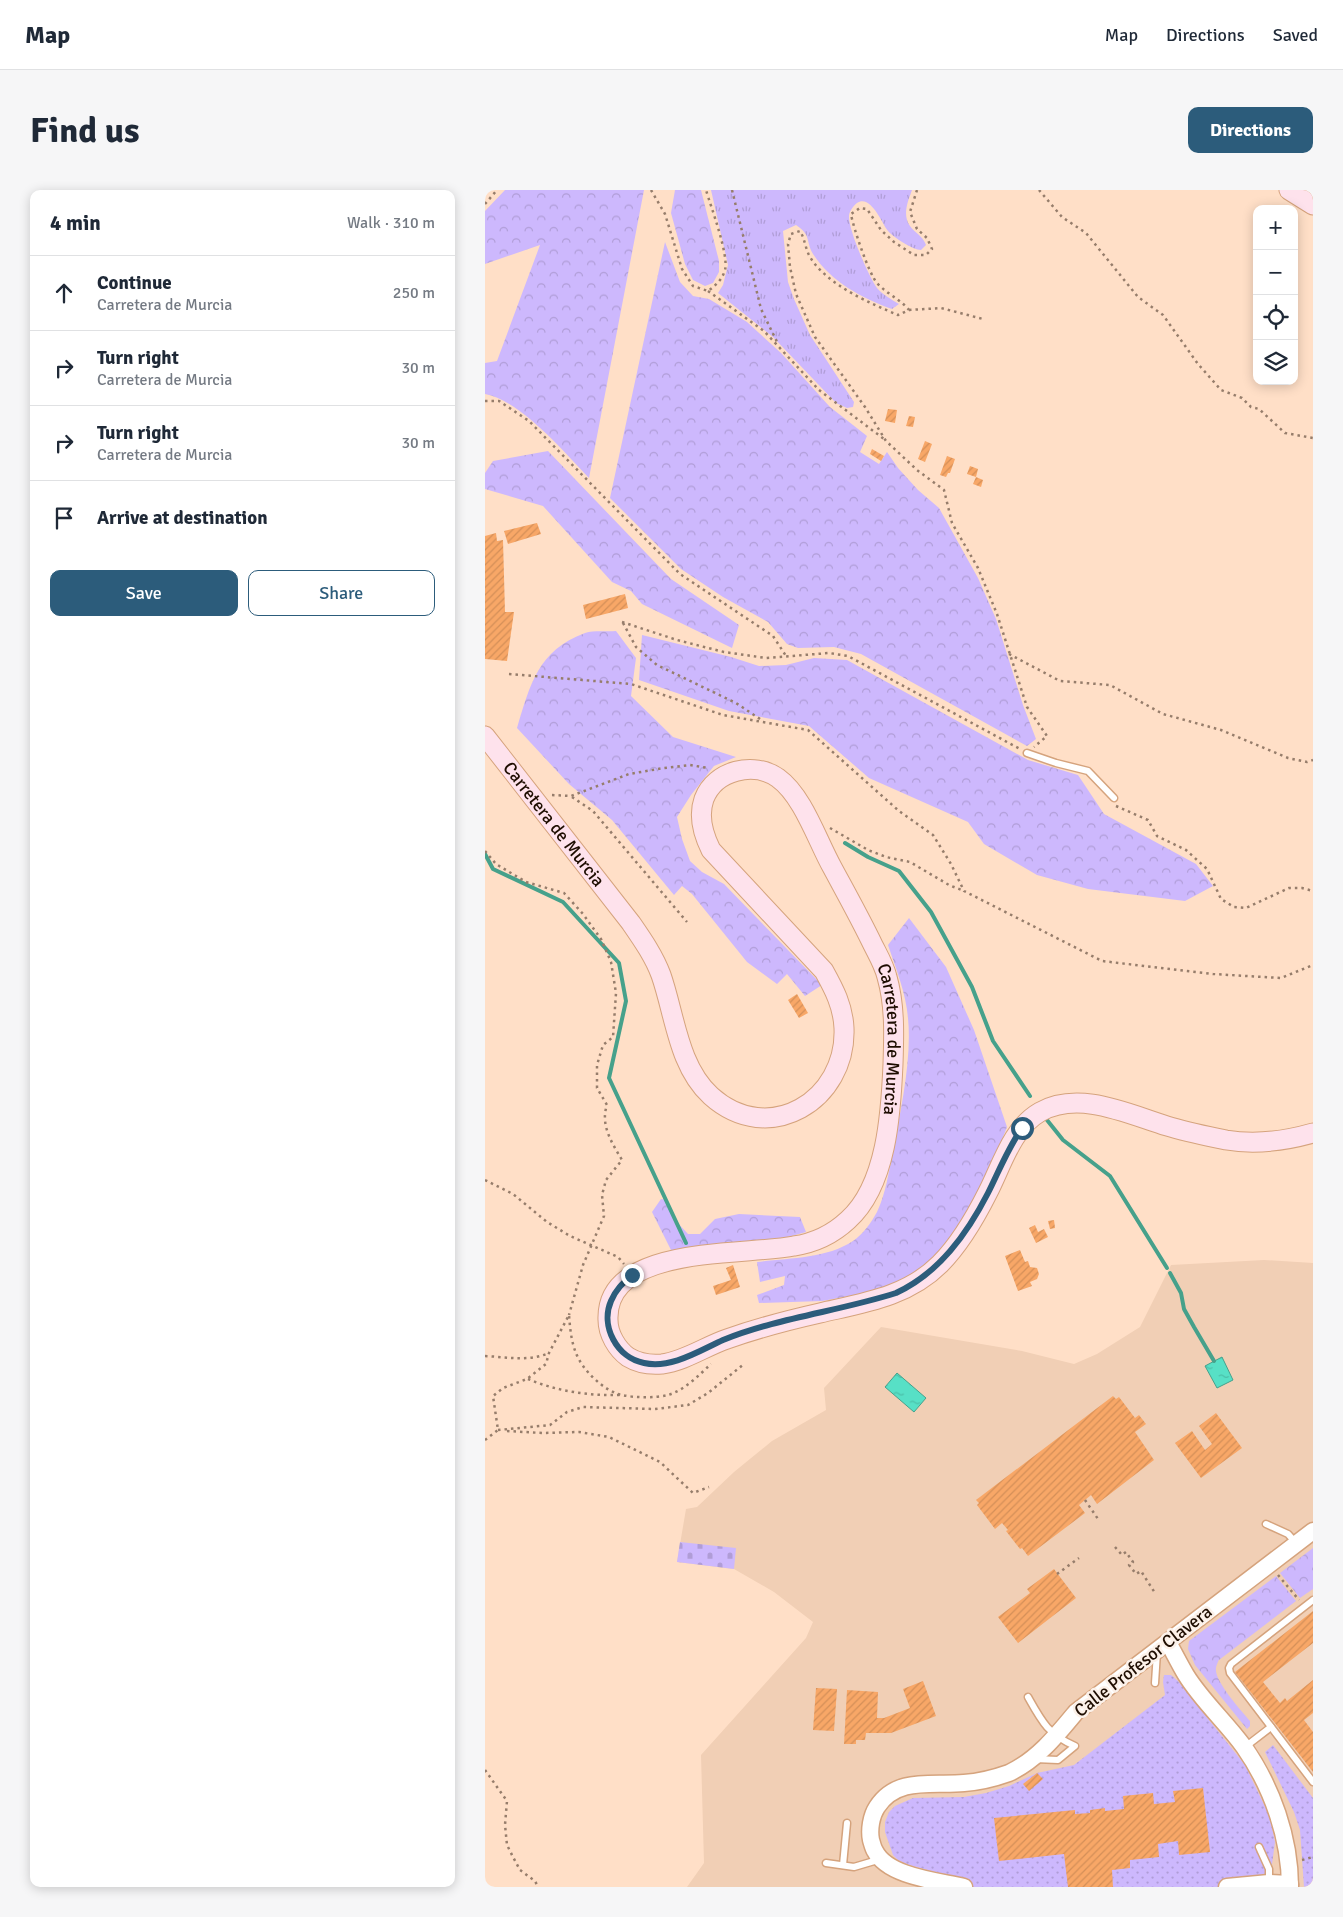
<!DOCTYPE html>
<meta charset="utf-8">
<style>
:root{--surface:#fff;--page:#f6f6f7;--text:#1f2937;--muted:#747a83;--line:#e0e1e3;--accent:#2c5c7b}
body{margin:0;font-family:Signika,sans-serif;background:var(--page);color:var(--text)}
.controls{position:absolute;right:15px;top:15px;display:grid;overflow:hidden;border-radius:10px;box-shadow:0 2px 12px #0003}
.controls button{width:45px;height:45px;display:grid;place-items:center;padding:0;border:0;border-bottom:1px solid var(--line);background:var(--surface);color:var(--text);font:25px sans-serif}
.stop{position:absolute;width:15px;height:15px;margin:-11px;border:4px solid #2c5c7b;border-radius:50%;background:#fff}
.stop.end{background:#2c5c7b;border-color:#fff;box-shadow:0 1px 5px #0008}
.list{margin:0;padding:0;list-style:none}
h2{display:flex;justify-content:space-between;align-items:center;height:65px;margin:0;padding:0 20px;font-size:21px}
h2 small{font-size:16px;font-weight:400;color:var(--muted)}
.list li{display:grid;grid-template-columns:32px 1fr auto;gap:15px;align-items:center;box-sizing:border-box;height:75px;padding:0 20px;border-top:1px solid var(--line)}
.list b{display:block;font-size:19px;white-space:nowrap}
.list p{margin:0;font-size:16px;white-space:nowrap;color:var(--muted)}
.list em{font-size:16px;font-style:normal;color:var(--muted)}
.actions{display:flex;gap:10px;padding:15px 20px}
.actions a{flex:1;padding:11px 0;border:1px solid var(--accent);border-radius:10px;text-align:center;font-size:18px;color:var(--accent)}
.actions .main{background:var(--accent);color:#fff}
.icon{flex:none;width:28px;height:28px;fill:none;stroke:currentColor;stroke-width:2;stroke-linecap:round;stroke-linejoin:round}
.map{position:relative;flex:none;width:828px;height:1697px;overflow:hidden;border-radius:10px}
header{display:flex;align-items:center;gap:30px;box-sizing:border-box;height:70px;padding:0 25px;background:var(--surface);border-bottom:1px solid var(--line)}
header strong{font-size:24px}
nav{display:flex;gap:28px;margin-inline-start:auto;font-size:18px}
.intro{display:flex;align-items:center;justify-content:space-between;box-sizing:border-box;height:120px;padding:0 30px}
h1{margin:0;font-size:35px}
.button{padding:12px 22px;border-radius:10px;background:var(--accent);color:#fff;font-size:18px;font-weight:700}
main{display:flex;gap:30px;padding:0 30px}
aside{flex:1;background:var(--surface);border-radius:10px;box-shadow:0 2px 12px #0003}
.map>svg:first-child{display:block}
.built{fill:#f1cfb5}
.grass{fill:url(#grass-tufts)}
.forest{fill:url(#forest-crowns)}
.cemetery{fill:url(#cemetery-stones)}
.garden{fill:url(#garden-dots)}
.water{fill:url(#water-ripples);stroke:#46a18b}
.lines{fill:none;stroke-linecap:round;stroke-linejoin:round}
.stream{stroke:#46a18b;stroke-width:4}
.building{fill:url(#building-hatch)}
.service-casing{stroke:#d5a37d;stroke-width:9}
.tertiary-casing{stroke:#d5a37d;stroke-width:19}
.secondary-casing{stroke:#d5a37d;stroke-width:21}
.path{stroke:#967d6b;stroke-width:2.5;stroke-dasharray:2.5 4;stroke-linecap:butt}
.service{stroke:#fff;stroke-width:6}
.tertiary{stroke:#fff;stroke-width:16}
.secondary{stroke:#fee2ec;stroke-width:19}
.route{stroke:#2c5c7b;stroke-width:6}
.labels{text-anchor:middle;stroke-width:5;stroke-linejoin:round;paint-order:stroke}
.street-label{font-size:18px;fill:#1e0d01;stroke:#fcf1e9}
</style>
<header>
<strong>Map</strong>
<nav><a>Map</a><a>Directions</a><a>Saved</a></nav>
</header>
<div class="intro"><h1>Find us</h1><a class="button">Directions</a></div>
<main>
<aside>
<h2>4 min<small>Walk · 310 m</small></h2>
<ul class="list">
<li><svg class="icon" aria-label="ahead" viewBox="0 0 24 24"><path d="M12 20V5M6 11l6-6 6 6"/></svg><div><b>Continue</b><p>Carretera de Murcia</p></div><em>250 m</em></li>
<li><svg class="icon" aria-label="right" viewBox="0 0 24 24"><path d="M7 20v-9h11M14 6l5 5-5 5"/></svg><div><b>Turn right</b><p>Carretera de Murcia</p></div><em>30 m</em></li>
<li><svg class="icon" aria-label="right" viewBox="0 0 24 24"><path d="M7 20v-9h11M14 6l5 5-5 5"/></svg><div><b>Turn right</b><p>Carretera de Murcia</p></div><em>30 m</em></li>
<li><svg class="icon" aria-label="arrive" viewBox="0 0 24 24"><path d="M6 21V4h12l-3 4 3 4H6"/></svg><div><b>Arrive at destination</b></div></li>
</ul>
<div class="actions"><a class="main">Save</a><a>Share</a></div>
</aside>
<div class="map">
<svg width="828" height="1697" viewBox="0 0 828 1697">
<defs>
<pattern id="grass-tufts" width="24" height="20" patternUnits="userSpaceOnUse" patternTransform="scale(1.25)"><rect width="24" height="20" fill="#cdb8fd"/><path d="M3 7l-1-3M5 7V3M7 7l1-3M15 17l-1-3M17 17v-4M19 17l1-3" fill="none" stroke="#b09dd7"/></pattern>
<pattern id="forest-crowns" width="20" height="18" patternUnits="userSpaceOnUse" patternTransform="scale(1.25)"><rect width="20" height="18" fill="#cdb8fd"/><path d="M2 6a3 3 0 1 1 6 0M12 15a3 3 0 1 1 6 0" fill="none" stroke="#b09dd7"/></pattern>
<pattern id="cemetery-stones" width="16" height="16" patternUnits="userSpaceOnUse" patternTransform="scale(1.25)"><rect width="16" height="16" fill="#cdb8fd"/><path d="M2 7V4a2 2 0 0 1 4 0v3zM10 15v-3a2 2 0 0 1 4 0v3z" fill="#b09dd7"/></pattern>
<pattern id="garden-dots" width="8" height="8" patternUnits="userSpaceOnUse" patternTransform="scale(1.25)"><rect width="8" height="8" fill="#cdb8fd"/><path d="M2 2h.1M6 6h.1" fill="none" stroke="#b09dd7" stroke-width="1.8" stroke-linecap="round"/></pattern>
<pattern id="water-ripples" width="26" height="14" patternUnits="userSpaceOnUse" patternTransform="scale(1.25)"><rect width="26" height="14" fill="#57e0c6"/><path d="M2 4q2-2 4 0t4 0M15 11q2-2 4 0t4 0" fill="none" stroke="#4bbfa8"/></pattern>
<pattern id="building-hatch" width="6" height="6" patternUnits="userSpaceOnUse" patternTransform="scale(1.25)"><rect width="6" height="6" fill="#f8a767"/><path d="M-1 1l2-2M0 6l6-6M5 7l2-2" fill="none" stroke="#d48f58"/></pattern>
</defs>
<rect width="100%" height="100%" fill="#ffdfc7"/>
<path class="built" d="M779 1070 828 1073V1697H202L219 1673 216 1565 321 1448 328 1432 289 1402 249 1379 192 1372 201 1319 212 1317 249 1282 287 1251 341 1220 339 1198 396 1137 537 1161 589 1174 612 1164 655 1137 686 1075Z"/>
<path class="grass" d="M226 0H427C423 11 417 25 425 36 430 43 438 46 441 55L436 60C428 60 408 47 403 41 397 34 386 4 372 13 368 16 364 22 364 26 363 39 384 87 392 98 398 105 406 109 414 114L407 119C377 108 346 92 328 64 320 50 327 46 311 35L298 41 303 92 309 109 325 145 369 212 368 217 362 218 351 213 288 147 233 103 238 95 243 75Z"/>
<g class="forest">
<path d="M20 0H159L104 288C80 263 35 210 0 204V173L12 171 55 55 0 74V21Z"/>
<path d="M190 0H216L234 71V82L228 93 220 96 208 90 200 74 186 23Z"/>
<path d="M180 52 195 92 208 106 224 109 262 132 296 163 345 217 382 246 375 262 394 274 402 262 413 278 433 300 454 318 493 388 511 429 538 515 551 549 542 556 376 464 349 457 313 458 302 454 283 432 238 407 196 379 125 308Z"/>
<path d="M63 261 186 389 254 435 247 458 157 414 146 401 127 392 58 316 0 299V283L8 271Z"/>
<path d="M131 441 151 468 146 506 188 547 251 567 229 576 206 605 192 627 197 649 205 671 217 682 239 694 337 795 320 806 302 784 292 794 262 772 207 704 197 696 189 705 127 630 84 594 32 538C45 495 53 460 100 443 109 440 122 442 131 441Z"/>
<path d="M157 445 246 467 274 476 301 475 329 468 362 470 543 570 593 585 619 624 711 674 728 696 700 711 603 699 552 685 499 654 483 632 384 588 324 536 244 521 154 490Z"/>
<path d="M424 728 461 777 489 840 522 937 507 975 482 1025 446 1071 431 1085 387 1102 337 1111 274 1113 272 1105 299 1095 300 1086 275 1092 272 1072C302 1068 341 1069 368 1051 378 1044 386 1033 392 1022 401 1003 404 981 408 960 416 920 427 868 423 828 421 803 411 779 403 755Z"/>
<path d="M176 1009 181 1010 190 1030 203 1044H215L230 1029 254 1024 315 1027 321 1042 303 1047 187 1062 167 1022Z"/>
<path d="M828 1358V1399L815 1408 795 1383Z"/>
<path d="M791 1386 811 1411 734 1470C733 1471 731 1477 731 1478 729 1491 756 1520 765 1531V1536L762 1539 710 1475 703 1459 704 1451Z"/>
</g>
<path class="cemetery" d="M195 1352 251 1358 249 1379 192 1372Z"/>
<g class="garden">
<path d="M679 1485H686L693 1491 760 1575 785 1627 790 1652 784 1697H478L473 1688 424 1675 413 1670 408 1665 400 1642V1632L404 1622 410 1616 428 1608 479 1607 501 1603 524 1596 552 1583 589 1575 680 1505 678 1492Z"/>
<path d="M788 1555 828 1608V1697H819L815 1640 809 1622 780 1562Z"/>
</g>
<g class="water">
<path d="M737 1167 748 1190 732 1198 720 1176Z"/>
<path d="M412 1183 441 1208 429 1222 400 1197Z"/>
</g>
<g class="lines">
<g class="stream">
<path d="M360 653 383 667 414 681 446 722 487 797 508 851 545 906"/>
<path d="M0 664 8 679 78 712 134 773 141 811 124 888 201 1053"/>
<path d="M562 930 578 950 625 986 682 1078"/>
<path d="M685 1083 696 1103 699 1119 709 1137 729 1171"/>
</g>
</g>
<g class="building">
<path d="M403 219 412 220 410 233 400 231Z"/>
<path d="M424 226 430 227 428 237 421 236Z"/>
<path d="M440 251 447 254 440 272 433 269Z"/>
<path d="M387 259 399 266 396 271 385 264Z"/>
<path d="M462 266 470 269 465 283H463L461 287 455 285Z"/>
<path d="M485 276 493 279 491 287 482 284Z"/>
<path d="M491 287 498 290 496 297 488 294Z"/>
<path d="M52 333 56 344 23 354 19 341Z"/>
<path d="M11 343 12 351 18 350 20 422H29L22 471 0 469V346Z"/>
<path d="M140 404 143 418 101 429 98 415Z"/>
<path d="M312 804 323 823 314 828 303 810Z"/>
<path d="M569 1030 570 1038 565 1039 563 1031Z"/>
<path d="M550 1035 553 1042 559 1039 563 1047 551 1053 544 1038Z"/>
<path d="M535 1060 540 1072 543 1071 545 1077 552 1078 554 1084 552 1089 545 1092 547 1096 533 1101 520 1066Z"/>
<path d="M248 1075 255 1097 231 1105 228 1096 246 1090 241 1078Z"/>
<path d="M628 1206 631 1209 634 1207 650 1228 654 1225 661 1234 650 1242 669 1270 612 1314 606 1305 594 1315 600 1323 543 1366 537 1358 535 1359 521 1341 523 1340 517 1333 510 1339 492 1315 494 1313 491 1310Z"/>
<path d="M731 1223 757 1258 716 1288 690 1253 707 1241 720 1260 727 1254 714 1236Z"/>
<path d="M569 1379 591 1408 533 1453 513 1427 545 1403 542 1399Z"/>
<path d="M828 1421V1453L778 1492 795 1513 800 1508 802 1511 828 1490V1523L819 1530 828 1542V1582L750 1482Z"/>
<path d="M438 1491 451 1526 406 1543H381L380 1550H371V1554H359L362 1500 393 1502 392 1528H399L425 1518 418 1499Z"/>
<path d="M331 1498 352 1499 349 1541 328 1540Z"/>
<path d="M552 1583 558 1589 544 1601 538 1594Z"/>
<path d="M718 1598 725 1662 694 1665 693 1651 673 1654 674 1667 645 1670V1678L627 1680 628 1697H583L579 1664 514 1671 509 1628 590 1620V1624L605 1623V1620L620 1618V1621L639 1619 638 1606 668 1603 669 1614 690 1612 688 1601Z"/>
</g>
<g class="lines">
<defs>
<g id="service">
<path d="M542 563 571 573 603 581 629 608"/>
<path d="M781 1334 803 1344 811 1353"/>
<path d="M828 1410 746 1474 744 1478 745 1483 828 1592"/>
<path d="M670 1493 672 1462"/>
<path d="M543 1507C557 1532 563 1544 590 1556L573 1570 550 1569"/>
<path d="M760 1557 786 1537"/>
<path d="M774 1657 784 1679V1691"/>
<path d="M341 1673 369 1677 396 1669"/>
<path d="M358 1675 362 1633"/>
</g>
<g id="tertiary">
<path d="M683 1452C689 1463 695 1475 701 1485 717 1511 741 1532 759 1557 787 1597 805 1648 805 1697"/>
<path d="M479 1697C454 1691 403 1687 390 1661 388 1658 387 1653 386 1650 384 1640 386 1626 392 1617 412 1586 448 1596 479 1593 494 1592 510 1588 524 1583 552 1570 572 1545 591 1522L828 1341"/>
<path d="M742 1697 784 1693 805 1694"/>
</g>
<g id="secondary">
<path d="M804 0 828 15"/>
<path id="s1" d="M0 546 146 733C157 749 169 766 176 785 190 825 193 876 226 906 284 958 362 910 359 838 358 816 349 799 339 781L226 660C218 644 213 626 219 609 230 580 269 571 293 588 318 606 332 650 347 677 361 703 375 728 388 755 393 765 399 775 402 787 410 815 409 845 408 874 406 922 402 995 363 1030 348 1044 329 1053 309 1056 260 1066 120 1054 123 1130 123 1144 132 1159 143 1167 153 1173 166 1175 177 1174 200 1171 221 1156 242 1149 273 1138 304 1130 335 1123 378 1113 422 1107 455 1074 475 1054 491 1026 503 1002 517 975 527 938 555 922 594 900 643 924 682 936 701 942 722 946 741 950 771 955 800 951 828 943"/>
</g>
</defs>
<use href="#service" class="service-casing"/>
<use href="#tertiary" class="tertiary-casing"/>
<use href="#secondary" class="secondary-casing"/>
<g class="path">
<path d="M166 0 180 24 197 79 208 96 223 101C231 95 237 90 240 80 244 65 226 17 221 0"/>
<path d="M247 0 276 119 293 154"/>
<path d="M432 0 425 22 432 39 442 48 447 59 441 65H429L409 52 396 40 382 19 375 18 366 24C368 37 384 84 392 93 402 104 415 109 424 120L413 125C384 113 341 94 325 67 320 58 320 49 315 41L306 44 303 54 305 77 311 104 330 147 380 217 401 251 432 280 459 300 467 333 493 378 512 424 542 517 562 546 549 557"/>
<path d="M554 0 577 27 601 43 653 107 678 125 713 174 736 200 757 208 766 217 774 219 800 243 828 248"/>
<path d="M0 14 12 0"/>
<path d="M223 101 279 141 334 200 399 249"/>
<path d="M424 120 456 118 498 129"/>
<path d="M0 211H14L44 231 195 384 288 446 301 466"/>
<path d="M137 432 192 450 239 462 281 468 344 463 363 466 535 559"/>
<path d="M138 433 151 457 172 475 251 513 278 531"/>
<path d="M524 464 575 491 625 495 678 524 736 540 803 568 822 572 828 570"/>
<path d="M24 484 146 494 238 525 323 540 414 621 448 645 466 674 479 701 617 771 728 784 796 788 828 775"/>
<path d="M67 605 86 606 144 584 179 578 205 575 223 578"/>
<path d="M87 607 108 621 202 732"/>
<path d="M631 616 663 630 672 646 701 660 722 679 736 709 749 717 761 718 804 698H817L828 701"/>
<path d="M345 638 383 660 401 667 425 672 464 695 479 701"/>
<path d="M0 661 11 674 41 692 79 703 98 724 116 749 126 772 131 803 128 847 118 855 112 875V898L122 915C115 935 127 953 137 970L121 990 117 1005 119 1026 98 1075 84 1125"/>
<path d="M0 990 28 1004 62 1032 85 1046 133 1067 139 1074"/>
<path d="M0 1166C22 1167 43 1172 64 1163"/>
<path d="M43 1189C71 1201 104 1206 135 1205"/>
<path d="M13 1240 65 1235 82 1222 98 1217 170 1219 203 1215 223 1203 259 1174"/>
<path d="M22 1241 57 1243 94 1242 124 1247 175 1272 208 1303 224 1297"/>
<path d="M0 1250 13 1240 8 1206 18 1198 42 1189 61 1174 64 1163 84 1125C85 1137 86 1151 91 1163 97 1180 120 1202 137 1205 151 1208 170 1208 183 1205 200 1200 214 1185 226 1174"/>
<path d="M600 1310 613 1329"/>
<path d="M630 1357 637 1365 641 1362 648 1372 644 1375 651 1384 656 1381 670 1403"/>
<path d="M572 1384 594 1368"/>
<path d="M793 1385 814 1410"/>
<path d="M0 1580 22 1611 20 1635 22 1655 28 1667 35 1680 50 1691 53 1697"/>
<path d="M817 1670 828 1667"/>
</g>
<use href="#service" class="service"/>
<use href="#tertiary" class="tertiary"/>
<use href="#secondary" class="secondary"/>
</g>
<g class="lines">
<path class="route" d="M147 1085C138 1093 131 1099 126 1111 115 1136 132 1168 159 1173 186 1179 214 1161 238 1150 292 1128 355 1121 411 1103 454 1083 482 1044 503 1003 514 981 523 958 537 938"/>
</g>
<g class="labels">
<g class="street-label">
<text dy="6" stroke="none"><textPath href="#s1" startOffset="112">Carretera de Murcia</textPath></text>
<text dy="6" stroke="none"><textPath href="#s1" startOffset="1281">Carretera de Murcia</textPath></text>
<text transform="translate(658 1471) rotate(-38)" y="6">Calle Profesor Clavera</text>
</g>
</g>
</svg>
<div class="controls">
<button>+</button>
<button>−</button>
<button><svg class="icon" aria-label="locate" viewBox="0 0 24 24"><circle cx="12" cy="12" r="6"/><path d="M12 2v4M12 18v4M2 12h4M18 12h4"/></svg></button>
<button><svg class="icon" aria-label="layers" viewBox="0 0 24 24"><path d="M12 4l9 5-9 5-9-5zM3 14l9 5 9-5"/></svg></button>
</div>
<div class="stop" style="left:537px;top:938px"></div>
<div class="stop end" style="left:147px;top:1085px"></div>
</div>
</main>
